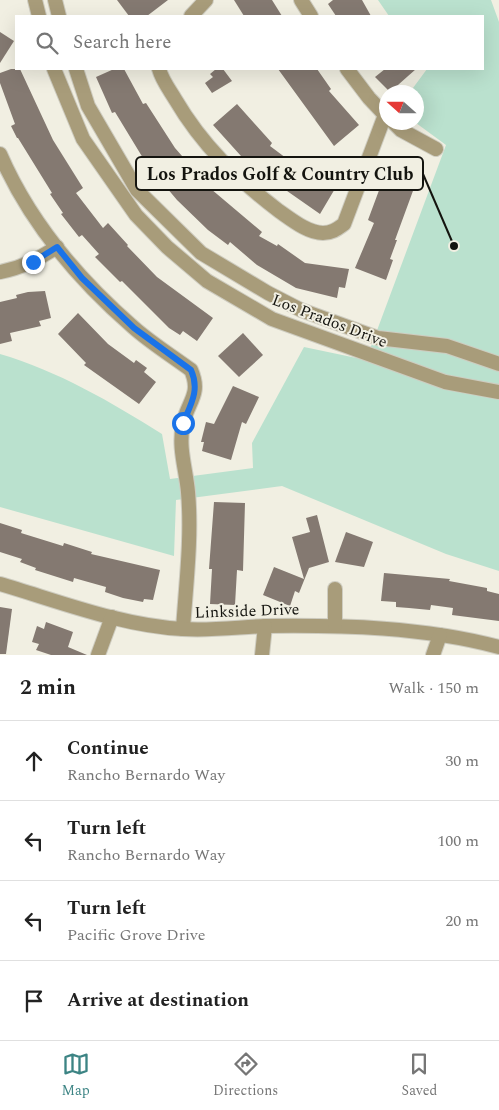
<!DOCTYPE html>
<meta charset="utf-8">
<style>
:root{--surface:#fff;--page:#f6f6f6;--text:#222;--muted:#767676;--line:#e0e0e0;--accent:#3c8484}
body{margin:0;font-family:Spectral,serif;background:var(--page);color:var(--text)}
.compass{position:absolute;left:379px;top:85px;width:45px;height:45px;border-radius:50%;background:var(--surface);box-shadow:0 5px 20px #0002;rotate:291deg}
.stop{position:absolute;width:15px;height:15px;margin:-11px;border:4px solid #1a73e8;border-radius:50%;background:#fff}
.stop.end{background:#1a73e8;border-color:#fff;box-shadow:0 1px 5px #0008}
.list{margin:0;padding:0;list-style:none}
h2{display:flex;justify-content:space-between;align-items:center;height:65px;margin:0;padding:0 20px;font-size:21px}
h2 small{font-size:16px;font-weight:400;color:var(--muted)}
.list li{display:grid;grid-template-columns:32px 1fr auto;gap:15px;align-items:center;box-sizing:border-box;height:80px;padding:0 20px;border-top:1px solid var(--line)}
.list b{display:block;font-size:19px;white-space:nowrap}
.list p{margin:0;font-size:16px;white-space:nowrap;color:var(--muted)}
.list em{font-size:16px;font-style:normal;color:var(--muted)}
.icon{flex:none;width:28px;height:28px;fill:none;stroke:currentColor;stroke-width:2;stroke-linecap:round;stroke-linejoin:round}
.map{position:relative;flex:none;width:499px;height:655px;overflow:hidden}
.search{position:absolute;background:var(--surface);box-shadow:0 5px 20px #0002;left:15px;right:15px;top:15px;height:55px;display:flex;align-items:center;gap:12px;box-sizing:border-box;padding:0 18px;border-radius:0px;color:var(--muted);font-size:19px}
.sheet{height:385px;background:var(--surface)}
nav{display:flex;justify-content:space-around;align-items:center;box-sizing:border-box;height:70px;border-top:1px solid var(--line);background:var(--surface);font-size:14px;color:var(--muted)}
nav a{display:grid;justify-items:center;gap:2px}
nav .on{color:var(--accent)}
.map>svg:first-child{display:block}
.green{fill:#bae1ce}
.building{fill:#847971}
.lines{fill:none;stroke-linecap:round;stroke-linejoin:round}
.minor-casing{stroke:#ceccc0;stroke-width:16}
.minor{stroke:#a89c7a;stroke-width:14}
.route{stroke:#1a73e8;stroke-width:6}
.labels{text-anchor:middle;stroke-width:4;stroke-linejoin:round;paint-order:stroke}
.street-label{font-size:16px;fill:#14140f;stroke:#f1efe2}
.leader{fill:none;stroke:#14140f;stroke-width:2}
.callout-dot{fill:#14140f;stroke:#f1efe2;stroke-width:2}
.callout{fill:#f1efe2;stroke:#14140f;stroke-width:2}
.callout-label{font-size:18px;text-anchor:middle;font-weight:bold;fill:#14140f}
</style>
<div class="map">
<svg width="499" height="655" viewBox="0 0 499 655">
<rect width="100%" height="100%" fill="#f1efe2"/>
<path class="green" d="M378 0H491L499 22V571L446 554 282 486 176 500 174 556 0 507V354C58 371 111 402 162 434L170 479 253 468 252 443 304 347 366 360 446 145 416 123V92H410L427 69H483V16H389Z"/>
<g class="building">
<path d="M117 0H168L147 16H129Z"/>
<path d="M234 0H272L282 16H244Z"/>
<path d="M333 0H362L371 16H336L328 4Z"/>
<path d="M0 32 14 41 0 63Z"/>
<path d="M11 69H20L53 140 83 188 76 193 103 228 108 223 128 245 127 246 157 277 213 318 197 341 183 331 180 335 169 328 122 281 120 282 95 257 99 254 82 235 79 237 61 214 63 213 50 194 52 193 18 138H17L11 126 15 124 0 83V73Z"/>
<path d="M114 69H124L143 104 146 103 175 148 211 189 262 232 259 236 277 246 278 244 305 263 349 269 345 288 339 287 337 298 296 288 257 265 230 242 228 245 208 230 177 200 146 163 115 112 112 113 96 77Z"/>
<path d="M216 69H223L232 81 212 93 205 83 213 77 210 74Z"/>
<path d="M278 69H317L331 89 329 91 359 125 334 146Z"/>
<path d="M385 69H416L390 92 375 77Z"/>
<path d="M237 104 272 143 270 146 290 161 291 160 300 167 336 187 320 214 257 170 241 156 213 125Z"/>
<path d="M391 158 421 169 395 240H397L390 259 393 260 386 280 355 268 374 223 368 220Z"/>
<path d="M45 291 51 318 39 321 41 326 10 333 12 341 0 344V302L17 298 16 295 28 292Z"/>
<path d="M78 313 108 344 134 363 136 360 147 368 144 372 156 382 139 404 84 365 86 363 58 334Z"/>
<path d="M243 333 263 355 239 377 218 356Z"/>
<path d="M233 386 259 397 246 424 242 422 231 460 202 451 204 442H201L206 422 214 424Z"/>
<path d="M214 502 245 503 243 571 237 570 235 605 210 604 212 569H209Z"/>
<path d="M317 515 329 562 309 568 299 593 295 591 290 606 263 595 274 567 304 579 292 537 310 532 306 518Z"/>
<path d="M0 523 22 530 21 533 63 546 64 543 92 552 91 554 160 570 153 600 144 599 143 602 123 598 105 592 106 587 74 578 73 582 35 570 36 568 20 562 22 559 0 552Z"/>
<path d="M346 532 373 542 364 567 335 562Z"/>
<path d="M384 573 450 579 449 581 487 588V591L499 594V621L452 615 453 608 431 605 430 610 409 608 396 607V602L381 601Z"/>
<path d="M0 607 12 609 6 654H0Z"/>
<path d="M46 622 73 632 68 647 87 655H51L36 650 39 644 32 642 37 626 44 629Z"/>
</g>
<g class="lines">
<defs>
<g id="minor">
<path d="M35 0 39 16"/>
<path d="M55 0 59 16"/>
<path d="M301 0 311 16"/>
<path d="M191 16 206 0"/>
<path d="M54 69 83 139 136 215 167 247 207 281 272 319 445 382 499 392"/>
<path d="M76 69 88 106 137 190 201 253 268 293 301 310 378 338 447 346 499 364"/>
<path d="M159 69C162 80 169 89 175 99 202 145 237 179 279 211 292 220 308 233 323 233 332 233 337 229 344 224L385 115"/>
<path d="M347 69 369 98 386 116"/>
<path d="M393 122 401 130 436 149"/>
<path d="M0 154C29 221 79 280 133 327 151 343 172 356 191 370 202 395 187 402 183 424 178 448 186 469 188 492 192 537 186 584 183 629"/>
<path d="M0 272C22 268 38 259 57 247"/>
<path d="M0 584C58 601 122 626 183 629 211 631 239 627 266 626 343 625 424 627 499 647"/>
<path d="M335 589V625"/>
<path d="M98 655 112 617"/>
<path d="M262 655 265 626"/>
<path d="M433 655 440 635"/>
</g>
</defs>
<use href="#minor" class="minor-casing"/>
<use href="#minor" class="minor"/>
</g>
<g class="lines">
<path class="route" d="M33 262 57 247 82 278 134 328 191 370C200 390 191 404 183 423"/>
</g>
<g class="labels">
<g class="street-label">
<text transform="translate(330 320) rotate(21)" y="6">Los Prados Drive</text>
<text transform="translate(247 610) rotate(-2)" y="6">Linkside Drive</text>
</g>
</g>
<path class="leader" d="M454 246L423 174"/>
<circle class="callout-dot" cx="454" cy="246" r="5"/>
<rect class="callout" x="136" y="157" width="287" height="33" rx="5"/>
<g class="callout-label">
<text x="280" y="180">Los Prados Golf &amp; Country Club</text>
</g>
</svg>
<svg class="compass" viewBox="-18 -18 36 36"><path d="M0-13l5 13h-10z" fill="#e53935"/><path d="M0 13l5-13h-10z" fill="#767676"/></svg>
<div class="stop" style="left:183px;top:423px"></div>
<div class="stop end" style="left:33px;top:262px"></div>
<div class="search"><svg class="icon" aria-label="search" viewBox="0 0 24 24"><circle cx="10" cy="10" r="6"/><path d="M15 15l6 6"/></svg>Search here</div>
</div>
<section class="sheet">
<h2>2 min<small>Walk · 150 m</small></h2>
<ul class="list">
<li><svg class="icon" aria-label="ahead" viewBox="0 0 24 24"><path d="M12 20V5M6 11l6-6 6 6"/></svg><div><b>Continue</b><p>Rancho Bernardo Way</p></div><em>30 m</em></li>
<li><svg class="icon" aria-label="left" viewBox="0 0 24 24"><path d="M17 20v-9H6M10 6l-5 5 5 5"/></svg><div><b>Turn left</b><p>Rancho Bernardo Way</p></div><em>100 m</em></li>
<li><svg class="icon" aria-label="left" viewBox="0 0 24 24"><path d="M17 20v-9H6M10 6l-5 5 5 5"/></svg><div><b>Turn left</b><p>Pacific Grove Drive</p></div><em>20 m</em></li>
<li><svg class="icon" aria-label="arrive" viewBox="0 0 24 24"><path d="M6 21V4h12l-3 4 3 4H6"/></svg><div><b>Arrive at destination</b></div></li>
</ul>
</section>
<nav>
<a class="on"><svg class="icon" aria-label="map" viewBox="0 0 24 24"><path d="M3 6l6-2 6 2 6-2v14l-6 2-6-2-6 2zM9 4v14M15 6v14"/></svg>Map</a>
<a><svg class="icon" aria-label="directions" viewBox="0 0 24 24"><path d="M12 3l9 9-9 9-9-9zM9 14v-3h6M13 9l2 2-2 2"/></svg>Directions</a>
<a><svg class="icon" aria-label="saved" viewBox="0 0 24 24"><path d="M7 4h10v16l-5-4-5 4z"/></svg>Saved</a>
</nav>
